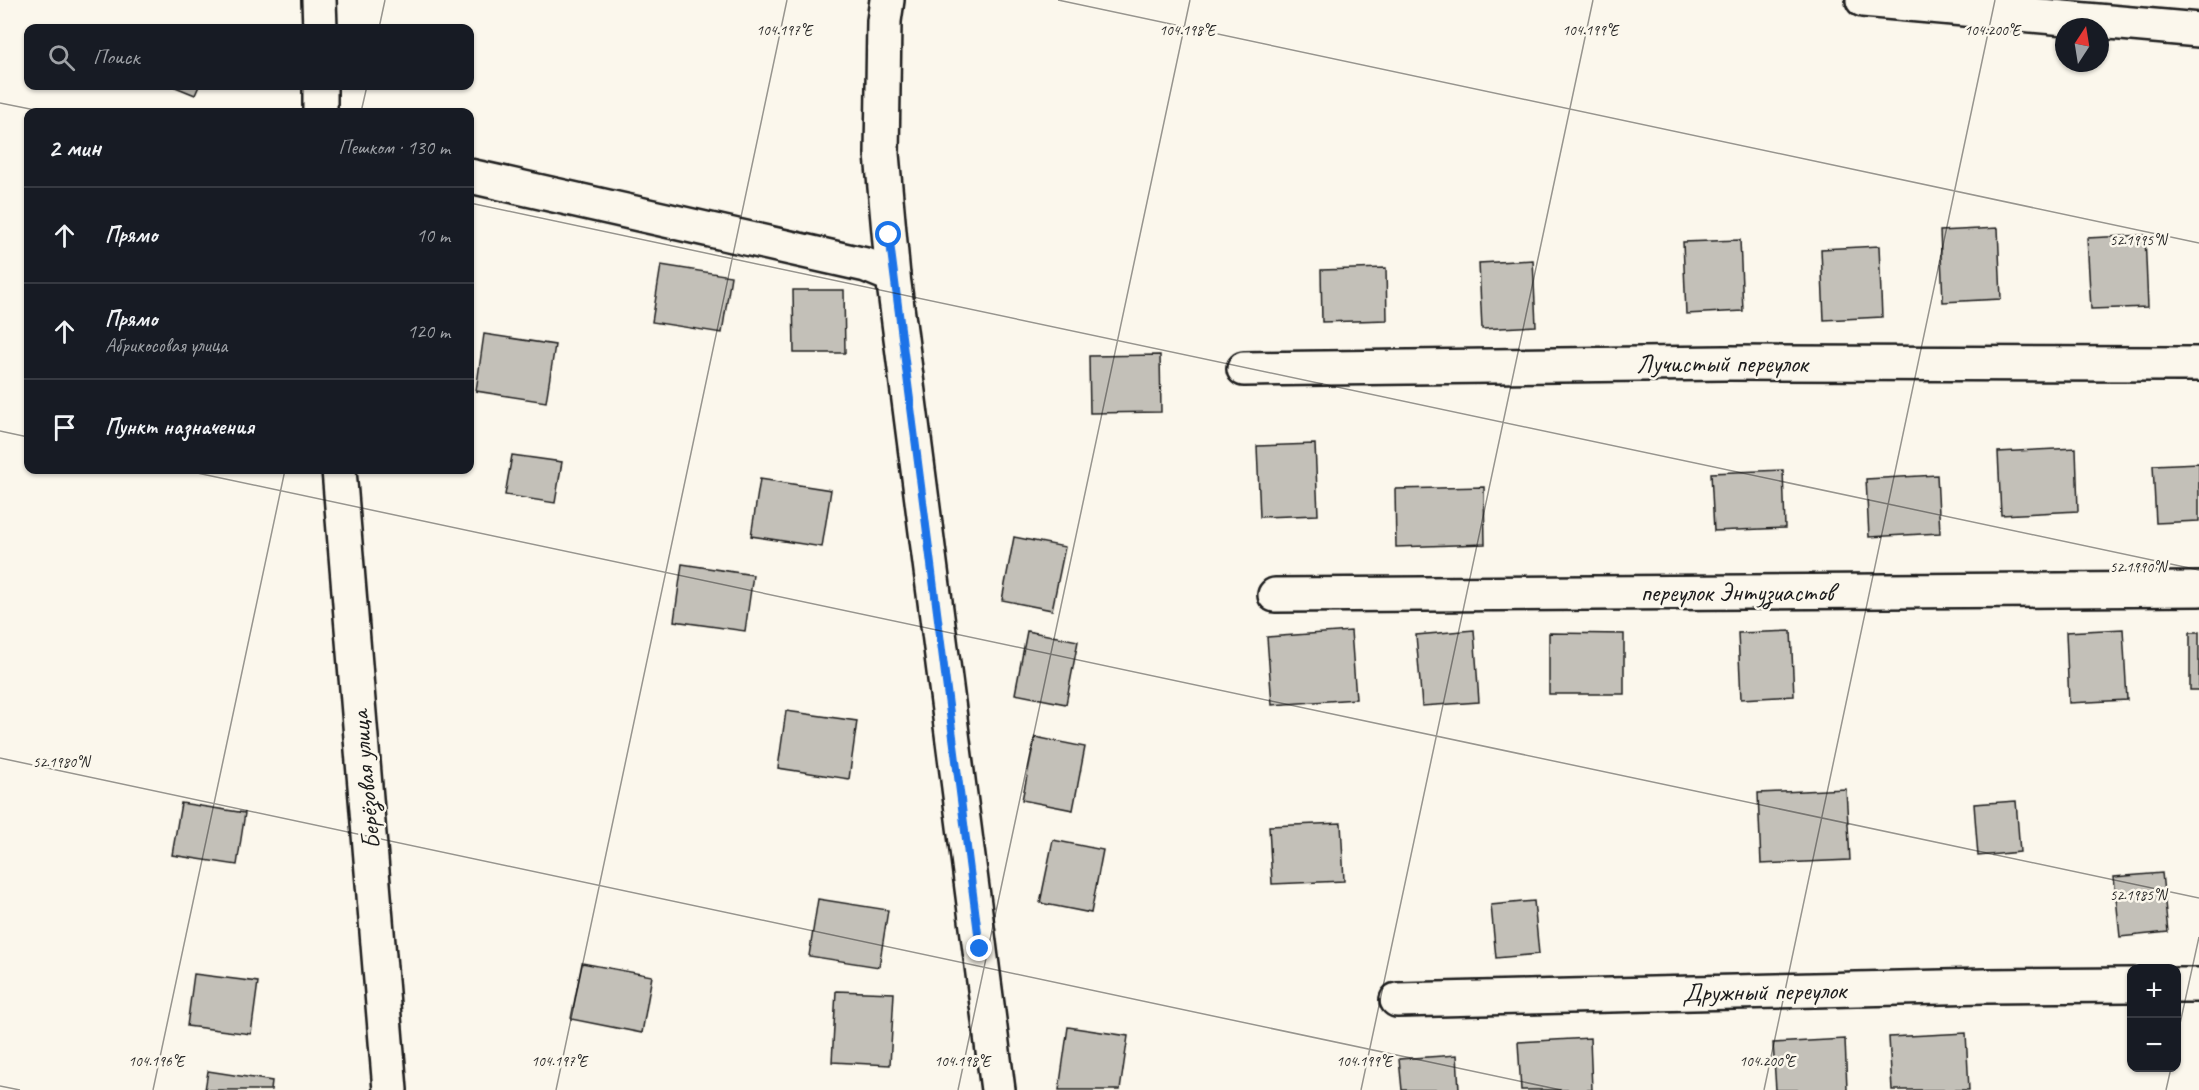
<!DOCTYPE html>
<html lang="ru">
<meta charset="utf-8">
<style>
:root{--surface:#171b24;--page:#20242c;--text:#f1f3f6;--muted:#9ea1a6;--line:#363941}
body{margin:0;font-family:Caveat,sans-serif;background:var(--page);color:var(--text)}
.controls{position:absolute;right:18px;bottom:18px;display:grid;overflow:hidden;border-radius:12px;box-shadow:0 2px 4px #0004}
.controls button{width:54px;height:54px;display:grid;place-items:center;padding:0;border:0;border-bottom:2px solid var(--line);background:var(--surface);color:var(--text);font:30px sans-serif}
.compass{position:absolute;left:2055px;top:18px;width:54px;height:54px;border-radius:50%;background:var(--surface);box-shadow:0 2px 4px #0004;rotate:12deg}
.stop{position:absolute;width:18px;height:18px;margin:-14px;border:4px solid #1a73e8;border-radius:50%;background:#fff}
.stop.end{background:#1a73e8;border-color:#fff;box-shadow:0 2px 6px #0008}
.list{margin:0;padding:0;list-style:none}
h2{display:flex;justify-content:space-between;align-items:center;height:78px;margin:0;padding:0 24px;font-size:26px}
h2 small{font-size:20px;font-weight:400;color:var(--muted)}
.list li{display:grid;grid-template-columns:39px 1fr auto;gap:18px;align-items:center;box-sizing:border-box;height:96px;padding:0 24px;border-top:2px solid var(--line)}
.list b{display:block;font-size:22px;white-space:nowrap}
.list p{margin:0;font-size:20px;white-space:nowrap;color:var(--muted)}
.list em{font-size:20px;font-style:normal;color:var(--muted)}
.icon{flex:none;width:33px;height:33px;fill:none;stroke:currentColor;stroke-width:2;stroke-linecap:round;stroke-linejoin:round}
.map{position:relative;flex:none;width:2199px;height:1090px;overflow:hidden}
.search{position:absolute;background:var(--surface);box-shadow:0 2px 4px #0004;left:24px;top:24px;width:450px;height:66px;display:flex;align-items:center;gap:15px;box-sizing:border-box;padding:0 21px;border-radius:12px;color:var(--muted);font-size:22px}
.panel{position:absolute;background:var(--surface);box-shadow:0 2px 4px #0004;left:24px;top:108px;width:450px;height:366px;border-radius:12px}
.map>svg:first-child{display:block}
.building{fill:#c3c0b8;stroke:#1c1c1c;stroke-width:1.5}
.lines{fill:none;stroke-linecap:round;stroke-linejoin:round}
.minor-casing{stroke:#1c1c1c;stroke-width:38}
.minor{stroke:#fbf7ec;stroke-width:33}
.route{stroke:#1a73e8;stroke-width:8}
.ticks{fill:none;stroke:#1c1c1c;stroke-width:1.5;stroke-opacity:0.45}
.labels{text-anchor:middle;stroke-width:5;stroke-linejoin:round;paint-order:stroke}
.street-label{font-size:26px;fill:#1c1c1c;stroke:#fbf7ec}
.ticks-label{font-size:15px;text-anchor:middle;fill:#1c1c1c;stroke:#fbf7ec;stroke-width:5;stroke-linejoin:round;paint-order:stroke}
</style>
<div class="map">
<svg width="2199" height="1090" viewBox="0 0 2199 1090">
<rect width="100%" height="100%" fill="#fbf7ec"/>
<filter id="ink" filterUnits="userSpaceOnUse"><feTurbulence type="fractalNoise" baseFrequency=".0167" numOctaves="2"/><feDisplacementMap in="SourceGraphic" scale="12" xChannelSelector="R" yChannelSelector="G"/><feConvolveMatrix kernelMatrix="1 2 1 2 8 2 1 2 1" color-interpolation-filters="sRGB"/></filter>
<g filter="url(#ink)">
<g class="building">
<path d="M173 86H199L195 95Z"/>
<path d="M1998 228 2001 299 1943 302 1940 231Z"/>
<path d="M2145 235 2148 307 2091 309 2087 238Z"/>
<path d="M1740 240 1743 311 1686 314 1683 242Z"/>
<path d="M1879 246 1882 317 1824 320 1821 249Z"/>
<path d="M1533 260 1536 326 1482 329 1479 263Z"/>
<path d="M661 265 731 276 722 333 652 322Z"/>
<path d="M1386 268 1387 320 1322 322 1321 270Z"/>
<path d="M793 290H844L845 353H794Z"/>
<path d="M484 334 555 345 546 402 476 391Z"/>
<path d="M1160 355 1161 412 1090 413 1089 356Z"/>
<path d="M1315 444 1318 515 1260 517 1257 446Z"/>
<path d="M2076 448 2078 511 2001 515 1998 452Z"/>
<path d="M512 455 562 462 555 503 505 495Z"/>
<path d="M2199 463V521L2156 523 2153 465Z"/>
<path d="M1783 470 1785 528 1714 531 1711 473Z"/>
<path d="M1937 475 1940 533 1869 537 1866 479Z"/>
<path d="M760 479 831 490 822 547 751 536Z"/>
<path d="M1484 487 1485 544 1396 547 1395 489Z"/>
<path d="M1014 537 1065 547 1052 610 1002 600Z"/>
<path d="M682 564 753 575 745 631 674 621Z"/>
<path d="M2123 629 2127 700 2069 703 2066 632Z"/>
<path d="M1474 630 1479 702 1422 706 1416 635Z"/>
<path d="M1027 631 1078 641 1066 704 1015 694Z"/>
<path d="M1351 631 1356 699 1272 705 1267 637Z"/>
<path d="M1791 631 1794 696 1741 699 1738 633Z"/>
<rect x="2190" y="632" width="9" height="58"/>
<path d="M1549 633 1624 634V694H1549Z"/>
<path d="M786 711 857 721 849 779 778 768Z"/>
<path d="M1035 737 1085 747 1073 810 1022 800Z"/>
<path d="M1846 789 1850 860 1761 864 1758 793Z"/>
<path d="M2016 801 2020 852 1978 856 1974 804Z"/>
<path d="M181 803 245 813 237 865 172 855Z"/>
<path d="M1341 823 1344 881 1272 884 1269 826Z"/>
<path d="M1053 840 1103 850 1091 913 1040 903Z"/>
<path d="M2162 873 2168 932 2120 937 2114 877Z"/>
<path d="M818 899 888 910 879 967 809 956Z"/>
<path d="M1534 901 1539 954 1496 958 1491 905Z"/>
<path d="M582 963 652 976 642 1033 571 1019Z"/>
<path d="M194 974 258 982 251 1034 187 1026Z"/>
<path d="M836 991 894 993 890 1065 832 1062Z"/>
<path d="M1068 1027 1128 1036 1120 1090H1059Z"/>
<path d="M1966 1033 1969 1090H1892L1889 1037Z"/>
<path d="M1590 1038 1592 1090H1521L1518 1042Z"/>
<path d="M1845 1039 1847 1090H1776L1773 1043Z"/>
<path d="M1457 1055 1459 1090H1402L1399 1059Z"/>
<path d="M208 1071 272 1081 271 1090H205Z"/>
</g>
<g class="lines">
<defs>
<g id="minor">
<path d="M319 0 320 28"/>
<path d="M887 0 884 21 882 154 893 276 998 1090"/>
<path d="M1863 0 2199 30"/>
<path d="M320 86V112"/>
<path d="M470 176 866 265 893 276"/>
<path d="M1244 369 1725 363 2199 364"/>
<path d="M339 470 390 1090"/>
<path d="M1275 595 2199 589"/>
<path d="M2176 985H2199"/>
<path d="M1397 1000 1985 986 2132 985"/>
</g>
</defs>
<use href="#minor" class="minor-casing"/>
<use href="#minor" class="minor"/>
</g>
</g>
<g class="lines" filter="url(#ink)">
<path class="route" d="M889 235 980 949"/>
</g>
<path class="ticks" d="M1058 0 2199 243M379 28 385 0M0 103 45 112M361 112 367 86M470 203 2199 570M0 431 28 437M183 470 2199 898M0 758 1561 1090M2176 1042 2199 937M0 1086 20 1090M153 1090 285 470M556 1090 787 0M958 1090 1190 0M1361 1090 1593 0M1764 1090 1995 0M2166 1090 2171 1068"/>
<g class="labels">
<g class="street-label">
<text x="1722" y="372">Лучистый переулок</text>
<text x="1737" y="601">переулок Энтузиастов</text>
<text transform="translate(365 780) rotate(-95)" y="9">Берёзовая улица</text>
<text transform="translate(1764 991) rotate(-1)" y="9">Дружный переулок</text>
</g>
</g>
<g class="ticks-label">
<text x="784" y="35">104.197°E</text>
<text x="1187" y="35">104.198°E</text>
<text x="1590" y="35">104.199°E</text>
<text x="1992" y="35">104.200°E</text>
<text x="2138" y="245">52.1995°N</text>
<text x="2138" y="572">52.1990°N</text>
<text x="61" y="767">52.1980°N</text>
<text x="2138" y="900">52.1985°N</text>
<text x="156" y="1066">104.196°E</text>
<text x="559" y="1066">104.197°E</text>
<text x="962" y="1066">104.198°E</text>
<text x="1364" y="1066">104.199°E</text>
<text x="1767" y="1066">104.200°E</text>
</g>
</svg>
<div class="controls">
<button>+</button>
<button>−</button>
</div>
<svg class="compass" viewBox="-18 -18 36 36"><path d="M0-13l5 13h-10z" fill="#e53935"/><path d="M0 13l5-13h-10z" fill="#9ea1a6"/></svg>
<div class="stop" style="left:889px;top:235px"></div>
<div class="stop end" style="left:980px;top:949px"></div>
<div class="search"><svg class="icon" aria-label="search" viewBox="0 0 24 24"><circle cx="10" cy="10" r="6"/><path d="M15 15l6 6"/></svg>Поиск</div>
<section class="panel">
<h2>2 мин<small>Пешком · 130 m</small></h2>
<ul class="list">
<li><svg class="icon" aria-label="ahead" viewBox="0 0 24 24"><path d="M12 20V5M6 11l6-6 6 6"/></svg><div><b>Прямо</b></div><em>10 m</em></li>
<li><svg class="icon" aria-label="ahead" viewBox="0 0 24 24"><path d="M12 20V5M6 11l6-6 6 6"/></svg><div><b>Прямо</b><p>Абрикосовая улица</p></div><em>120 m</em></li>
<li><svg class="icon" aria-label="arrive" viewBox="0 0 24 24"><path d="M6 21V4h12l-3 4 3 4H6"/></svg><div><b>Пункт назначения</b></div></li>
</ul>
</section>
</div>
